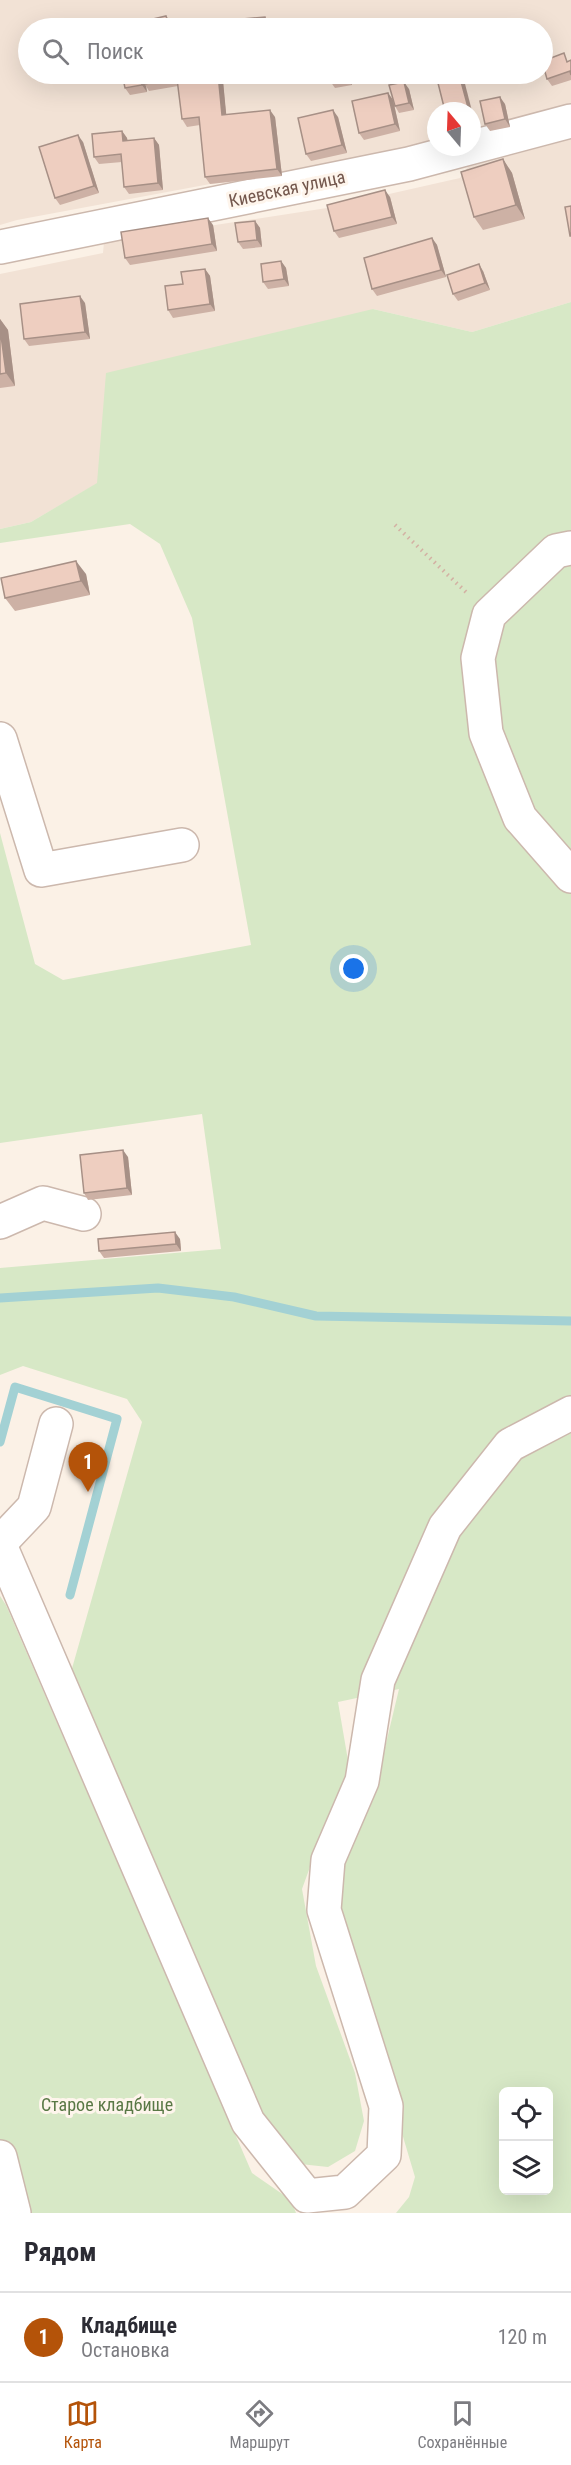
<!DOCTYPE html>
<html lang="ru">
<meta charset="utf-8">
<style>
:root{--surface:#fff;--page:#f2f2f3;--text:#2b2b33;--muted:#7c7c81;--line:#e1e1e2;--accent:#b45309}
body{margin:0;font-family:"Roboto Condensed",sans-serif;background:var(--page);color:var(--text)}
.controls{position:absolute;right:18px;bottom:18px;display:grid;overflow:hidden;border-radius:9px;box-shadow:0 6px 24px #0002}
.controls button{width:54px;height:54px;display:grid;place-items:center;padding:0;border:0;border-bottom:2px solid var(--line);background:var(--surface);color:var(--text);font:30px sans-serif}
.compass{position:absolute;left:427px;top:102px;width:54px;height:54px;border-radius:50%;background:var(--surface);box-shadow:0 6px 24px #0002;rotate:341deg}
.you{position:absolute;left:354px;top:969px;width:21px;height:21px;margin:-15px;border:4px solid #fff;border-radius:50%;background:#1a73e8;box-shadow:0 0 0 9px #1a73e833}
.badge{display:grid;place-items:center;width:39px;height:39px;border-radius:50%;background:var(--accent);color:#fff;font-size:20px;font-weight:700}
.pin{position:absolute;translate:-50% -50px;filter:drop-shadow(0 2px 3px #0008)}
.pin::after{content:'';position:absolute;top:32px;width:21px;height:18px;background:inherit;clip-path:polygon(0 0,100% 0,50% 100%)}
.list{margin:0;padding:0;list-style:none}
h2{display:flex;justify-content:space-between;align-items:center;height:78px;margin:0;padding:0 24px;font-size:26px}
h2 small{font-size:20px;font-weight:400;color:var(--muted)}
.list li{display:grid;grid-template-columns:39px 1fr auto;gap:18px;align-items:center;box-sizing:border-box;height:90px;padding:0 24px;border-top:2px solid var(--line)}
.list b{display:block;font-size:22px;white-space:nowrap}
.list p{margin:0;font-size:20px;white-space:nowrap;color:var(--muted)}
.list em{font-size:20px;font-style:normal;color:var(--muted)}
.icon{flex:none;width:33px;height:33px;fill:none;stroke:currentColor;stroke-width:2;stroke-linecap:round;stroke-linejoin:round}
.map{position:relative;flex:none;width:571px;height:2213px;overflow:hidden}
.search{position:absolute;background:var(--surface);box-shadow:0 6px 24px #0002;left:18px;right:18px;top:18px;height:66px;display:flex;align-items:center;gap:15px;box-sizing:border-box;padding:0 21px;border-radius:33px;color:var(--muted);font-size:22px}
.sheet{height:168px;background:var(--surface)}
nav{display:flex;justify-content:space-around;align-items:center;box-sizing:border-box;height:84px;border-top:2px solid var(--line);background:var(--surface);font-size:16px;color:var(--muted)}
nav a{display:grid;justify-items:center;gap:3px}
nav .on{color:var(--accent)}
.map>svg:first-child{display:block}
.residential{fill:#f2e2d5;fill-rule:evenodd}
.green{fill:#d7e8c6;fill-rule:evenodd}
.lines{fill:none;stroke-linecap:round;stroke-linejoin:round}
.stream{stroke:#a3d1d4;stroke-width:9}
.minor-casing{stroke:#ccb8ad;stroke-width:36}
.path{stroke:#d3b1a3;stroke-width:4;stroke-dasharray:1.5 4.5;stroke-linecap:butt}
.minor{stroke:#fff;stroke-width:33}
.wall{fill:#cdb1a5}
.shaded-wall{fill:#a79086}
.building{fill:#eecec0;stroke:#a79086;stroke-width:1.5}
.labels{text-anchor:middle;stroke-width:6;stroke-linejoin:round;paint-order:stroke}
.street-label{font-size:18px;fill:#73574d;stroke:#fef5ec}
.park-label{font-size:18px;fill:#597845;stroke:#fef5ec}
</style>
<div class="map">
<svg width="571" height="2213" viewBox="0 0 571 2213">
<rect width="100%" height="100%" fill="#fbf1e6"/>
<g class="residential">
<path d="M0 0H571V110L472 134V111H436V142L282 176 210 184 17 220 0 225ZM28 28H542V74H28Z"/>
<path d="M571 139V302L472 332 373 309 98 483 31 522 0 529V274L103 253 104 242 327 208 460 178 468 167Z"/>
</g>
<g class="green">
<path d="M571 302V2213H396L409 2197 415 2177 335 1908 340 1862 372 1802 399 1689 338 1702 351 1778 326 1823 302 1889 316 1966 355 2073 364 2121 355 2151 328 2167 300 2164 263 2116 69 1679 142 1422 127 1399 23 1366 0 1375V1268L221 1249 202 1114 0 1143V833L35 964 63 980 251 945 192 618 160 544 130 524 0 543V529L31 522 97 483 106 373 373 309 472 332ZM504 2092H548V2190H504Z"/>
<path d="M0 1596 6 1605 252 2173 291 2200 296 2213H0Z"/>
</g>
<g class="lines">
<g class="stream">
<path d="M0 1298 158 1288 234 1297 316 1316 571 1321"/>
<path d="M0 1442 15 1387 117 1419 70 1595"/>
</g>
<defs>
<g id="minor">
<path d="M0 247 409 164 571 121"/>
<path d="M571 548 556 551 489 615 478 658 486 733 520 818 571 876"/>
<path d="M0 739 41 870 182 845"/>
<path d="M0 1222 43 1203 84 1214"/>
<path d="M0 1543 34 1507 56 1424"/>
<path d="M0 1545 248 2122 307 2196 345 2192 384 2155 386 2106 324 1910 328 1860 362 1781 378 1680 445 1527 510 1445 571 1413"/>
<path d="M0 2157 14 2213"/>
</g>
</defs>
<use href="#minor" class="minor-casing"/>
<path class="path" d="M395 525 467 593"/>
<use href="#minor" class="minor"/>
</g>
<g class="wall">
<path d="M571 60V80L552 86 547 79Z"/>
<path d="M122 74H178L179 78 218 74 223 81 226 115 275 117 282 176 210 184 205 177 200 125 187 127 182 119 178 86 149 91 146 86 147 92 130 95 125 88Z"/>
<path d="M329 74H351L352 85 335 88 330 81Z"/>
<path d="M409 89 414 110 399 113 395 106Z"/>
<path d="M388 93 393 100 400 131 364 140 359 133Z"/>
<path d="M505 104 510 127 490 131 485 124Z"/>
<path d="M338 117 347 153 311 161 306 154Z"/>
<path d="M122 131 127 138 128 141 154 138 159 145 163 190 129 194 124 187 122 162 99 164 94 157Z"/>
<path d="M83 142 99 193 60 205 55 198Z"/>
<path d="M503 159 512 173 525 219 483 230 474 217Z"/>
<path d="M390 197 397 224 339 238 334 231Z"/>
<path d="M255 221 260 228 262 247 243 249 238 242Z"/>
<path d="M213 225 217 251 130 265 125 258Z"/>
<path d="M432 238 437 245 446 277 377 296 372 289Z"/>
<path d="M281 261 286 268 289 286 268 289 263 282Z"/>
<path d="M205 269 210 276 215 311 173 318 168 310 183 284Z"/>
<path d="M483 271 490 290 458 301 453 294Z"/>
<path d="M85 303 90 339 29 346 24 339Z"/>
<path d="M0 319 8 330 15 386 0 388Z"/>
<path d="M86 574 90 595 15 611 5 598Z"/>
<path d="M128 1157 132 1195 88 1200 84 1193Z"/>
<path d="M180 1239 181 1251 104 1258 99 1251Z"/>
</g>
<g class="shaded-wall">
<path d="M166 16 171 23 173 28H170Z"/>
<path d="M265 17 270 24V28H266Z"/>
<path d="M140 74H143L144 84 146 86 147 92 142 85Z"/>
<path d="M174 74H178L180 85 175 78Z"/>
<path d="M218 74 223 81 227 122 222 115Z"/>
<path d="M347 74H351L352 85 347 78Z"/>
<path d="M459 74 464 80 472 111H469Z"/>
<path d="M404 82 409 89 414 110 409 103Z"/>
<path d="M388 93 393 100 400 131 395 124Z"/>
<path d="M500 97 505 104 510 127 505 119Z"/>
<path d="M270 110 275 117 282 176 277 169Z"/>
<path d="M333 110 338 117 347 153 342 145Z"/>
<path d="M122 131 127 138 128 148 123 141Z"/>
<path d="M78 135 83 142 99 193 94 186Z"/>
<path d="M154 138 159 145 163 190 158 183Z"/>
<path d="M503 159 512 173 525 219 516 205Z"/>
<path d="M385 190 390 197 397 224 392 217Z"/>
<path d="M208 218 213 225 217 251 212 244Z"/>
<path d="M255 221 260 228 262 247 257 240Z"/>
<path d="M432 238 437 245 446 277 441 270Z"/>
<path d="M281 261 286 268 289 286 284 279Z"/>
<path d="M479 264 483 271 490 290 485 283Z"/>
<path d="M205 269 210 276 215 311 210 304Z"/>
<path d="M80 296 85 303 90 339 85 332Z"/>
<path d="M0 319 8 330 15 386 6 373 0 328Z"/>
<path d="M76 561 86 574 90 595 81 581Z"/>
<path d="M123 1150 128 1157 132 1195 127 1188Z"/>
<path d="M175 1232 180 1239 181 1251 176 1244Z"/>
</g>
<g class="building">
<path d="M166 16 170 28H142L140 22Z"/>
<path d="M265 17 266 28H233L232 20Z"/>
<path d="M564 53 567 62 571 60V75L570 71 547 79 543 65V61Z"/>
<path d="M122 74H140L142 85 125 88Z"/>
<path d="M142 74H174L175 78 144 84Z"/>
<path d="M218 74 222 115 270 110 277 169 205 177 199 117 182 119 177 79Z"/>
<path d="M329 74H347V78L330 81Z"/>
<path d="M457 74H459L469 111H445L437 79Z"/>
<path d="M404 82 409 103 395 106 389 85Z"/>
<path d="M388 93 395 124 359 133 352 101Z"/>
<path d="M500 97 505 119 485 124 480 101Z"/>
<path d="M333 110 342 145 306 154 298 118Z"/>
<path d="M122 131 123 141 154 138 158 183 124 187 121 154 94 157 92 134Z"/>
<path d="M78 135 94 186 55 198 39 147Z"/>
<path d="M503 159 516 205 474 217 461 172Z"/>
<path d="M385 190 392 217 334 231 327 205Z"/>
<path d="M571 206V236H570L565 207Z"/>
<path d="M208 218 212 244 125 258 121 232Z"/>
<path d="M255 221 257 240 238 242 235 223Z"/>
<path d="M432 238 441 270 372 289 364 258Z"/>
<path d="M281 261 284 279 263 282 261 264Z"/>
<path d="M479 264 485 283 453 294 447 275Z"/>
<path d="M205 269 210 304 168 310 165 286 183 284 181 272Z"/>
<path d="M80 296 85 332 24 339 20 304Z"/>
<path d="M0 328 6 373 0 374Z"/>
<path d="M76 561 81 581 5 598 1 578Z"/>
<path d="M123 1150 127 1188 84 1193 80 1155Z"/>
<path d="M175 1232 176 1244 99 1251 98 1239Z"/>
</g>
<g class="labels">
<g class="street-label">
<text transform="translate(287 189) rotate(-12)" y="6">Киевская улица</text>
</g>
<g class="park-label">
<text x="107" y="2111">Старое кладбище</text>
</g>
</g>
</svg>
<div class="controls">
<button><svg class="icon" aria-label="locate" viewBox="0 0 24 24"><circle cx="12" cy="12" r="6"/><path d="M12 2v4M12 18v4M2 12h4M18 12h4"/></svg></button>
<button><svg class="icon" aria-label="layers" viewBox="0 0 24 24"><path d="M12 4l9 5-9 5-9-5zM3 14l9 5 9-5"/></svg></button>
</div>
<svg class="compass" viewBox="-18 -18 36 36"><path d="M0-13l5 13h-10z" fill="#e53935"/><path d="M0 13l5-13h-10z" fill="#7c7c81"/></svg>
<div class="you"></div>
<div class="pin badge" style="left:88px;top:1492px">1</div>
<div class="search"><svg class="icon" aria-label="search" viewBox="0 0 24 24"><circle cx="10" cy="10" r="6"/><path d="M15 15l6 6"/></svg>Поиск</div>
</div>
<section class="sheet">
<h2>Рядом<small></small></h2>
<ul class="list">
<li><span class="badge">1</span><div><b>Кладбище</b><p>Остановка</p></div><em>120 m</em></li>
</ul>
</section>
<nav>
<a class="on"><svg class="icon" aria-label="map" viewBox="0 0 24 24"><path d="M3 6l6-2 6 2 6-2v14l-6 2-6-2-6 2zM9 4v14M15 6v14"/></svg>Карта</a>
<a><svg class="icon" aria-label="directions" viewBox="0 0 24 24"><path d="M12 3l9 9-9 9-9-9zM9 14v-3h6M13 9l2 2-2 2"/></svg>Маршрут</a>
<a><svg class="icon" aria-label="saved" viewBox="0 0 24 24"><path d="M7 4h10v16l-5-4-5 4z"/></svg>Сохранённые</a>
</nav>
